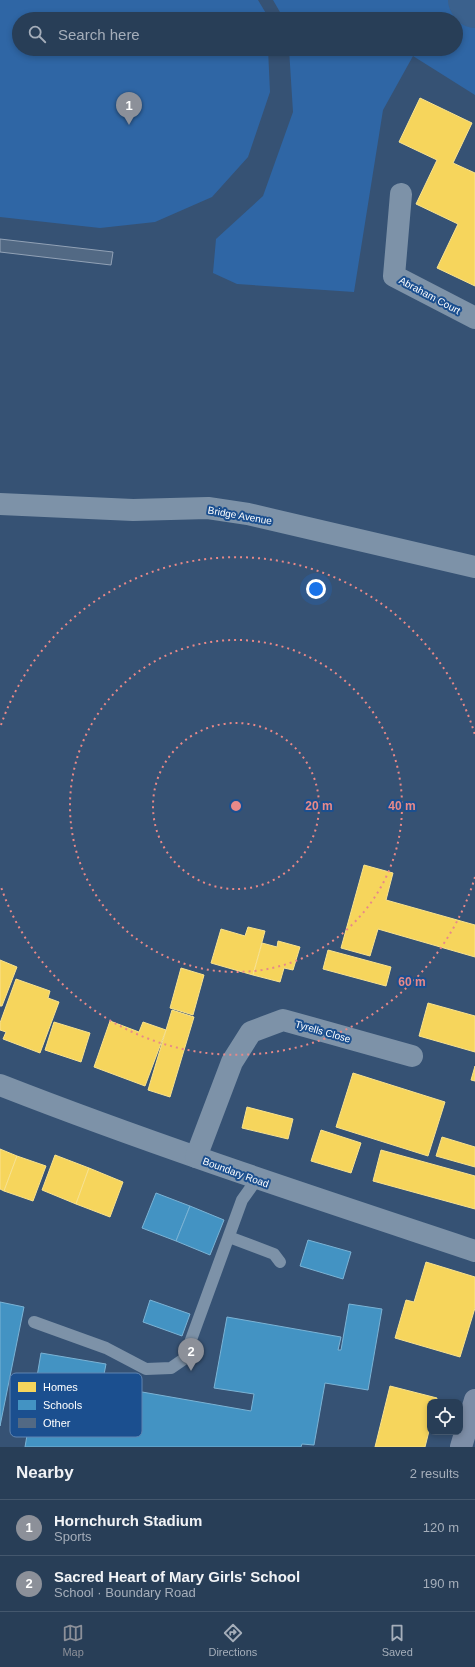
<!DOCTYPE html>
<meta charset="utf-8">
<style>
:root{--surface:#283e57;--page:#30455d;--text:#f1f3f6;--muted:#a5aeba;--line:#44576d;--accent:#8c9099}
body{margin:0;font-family:Arial,sans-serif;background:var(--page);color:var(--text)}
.controls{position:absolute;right:12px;bottom:12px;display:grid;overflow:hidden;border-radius:8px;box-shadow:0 2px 6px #0003}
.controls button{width:36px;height:36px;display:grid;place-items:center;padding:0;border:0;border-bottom:1px solid var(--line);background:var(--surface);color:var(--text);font:20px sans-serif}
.you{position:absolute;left:316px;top:589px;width:14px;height:14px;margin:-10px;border:3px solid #fff;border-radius:50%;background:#1a73e8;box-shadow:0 0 0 6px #1a73e833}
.badge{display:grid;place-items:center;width:26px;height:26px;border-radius:50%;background:var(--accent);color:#fff;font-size:13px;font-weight:700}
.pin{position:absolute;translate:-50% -33px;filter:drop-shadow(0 1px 2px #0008)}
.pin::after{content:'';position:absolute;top:21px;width:14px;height:12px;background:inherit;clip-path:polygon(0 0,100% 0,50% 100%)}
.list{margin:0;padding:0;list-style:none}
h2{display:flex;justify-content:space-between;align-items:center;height:52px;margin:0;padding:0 16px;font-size:17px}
h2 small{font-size:13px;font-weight:400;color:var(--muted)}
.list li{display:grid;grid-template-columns:26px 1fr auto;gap:12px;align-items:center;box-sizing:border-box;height:56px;padding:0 16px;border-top:1px solid var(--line)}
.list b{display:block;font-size:15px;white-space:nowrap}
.list p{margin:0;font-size:13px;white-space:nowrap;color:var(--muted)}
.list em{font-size:13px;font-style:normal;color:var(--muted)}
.icon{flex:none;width:22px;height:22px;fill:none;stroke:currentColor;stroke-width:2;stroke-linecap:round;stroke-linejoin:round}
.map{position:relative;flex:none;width:475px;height:1447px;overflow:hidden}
.search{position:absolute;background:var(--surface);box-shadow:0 2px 6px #0003;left:12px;right:12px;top:12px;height:44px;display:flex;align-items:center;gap:10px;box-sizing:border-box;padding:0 14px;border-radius:22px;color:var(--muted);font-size:15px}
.sheet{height:164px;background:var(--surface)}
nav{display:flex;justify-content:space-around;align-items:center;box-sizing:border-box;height:56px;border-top:1px solid var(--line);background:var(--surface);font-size:11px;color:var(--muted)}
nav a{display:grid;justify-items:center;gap:2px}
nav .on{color:var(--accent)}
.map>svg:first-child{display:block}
.green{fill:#2f66a5}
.homes{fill:#f6d55c;stroke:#f9e28d}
.schools{fill:#4393c3;stroke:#7bb3d5}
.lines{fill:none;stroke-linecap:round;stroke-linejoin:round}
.river{stroke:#3b618d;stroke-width:50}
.building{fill:#526984;stroke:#92a2b6}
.service{stroke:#7d92a8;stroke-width:12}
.minor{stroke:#7d92a8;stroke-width:22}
.primary{stroke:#7d8ea7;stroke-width:22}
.ring{fill:none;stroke:#e88989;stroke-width:2;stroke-dasharray:2 4}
.labels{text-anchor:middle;stroke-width:4;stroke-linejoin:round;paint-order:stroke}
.street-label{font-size:10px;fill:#fff;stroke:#1b4f8f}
.key{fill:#1b4f8f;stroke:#5f84b1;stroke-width:1}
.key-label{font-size:11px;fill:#fff}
.centre{fill:#e88989;stroke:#1b4f8f;stroke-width:2}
.ring-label{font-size:12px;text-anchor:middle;font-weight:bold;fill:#e88989;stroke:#1b4f8f;stroke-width:4;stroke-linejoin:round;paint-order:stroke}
</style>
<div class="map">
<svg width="475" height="1447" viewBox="0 0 475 1447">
<rect width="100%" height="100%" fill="#365274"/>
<g class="green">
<path d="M0 0H258L267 15V19H19V49H268L270 92 248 157 212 197 155 222 100 228 0 217Z"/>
<path d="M273 0H475V95L413 56 383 110 354 292 237 284 213 273 216 239 263 196 293 112 289 49H456V19H284Z"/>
</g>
<g class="homes">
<path d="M420 98 472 123 453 163 475 173V286L437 268 458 224 416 204 437 160 399 142Z"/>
<path d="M364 865 393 873 386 900 475 925V957L378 929 370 956 341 948Z"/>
<path d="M248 927 265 931 253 975 211 963 221 929 245 936Z"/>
<path d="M278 941 300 947 293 970 284 968 280 982 253 975 262 943 277 947Z"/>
<path d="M328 950 391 967 386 986 323 969Z"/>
<path d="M0 960 17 967 2 1006H0Z"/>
<path d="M181 968 204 975 193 1015 170 1008Z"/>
<path d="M16 979 50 991 48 998 59 1002 40 1053 3 1039 6 1032 0 1030V1023Z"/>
<path d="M428 1003 475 1016V1052L419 1036Z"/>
<path d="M172 1010 194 1017 170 1097 148 1090Z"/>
<path d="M110 1021 139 1032 143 1022 166 1030 145 1086 94 1067Z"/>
<path d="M54 1022 90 1033 81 1062 45 1050Z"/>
<path d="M475 1066V1081L471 1080Z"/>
<path d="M353 1073 445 1102 428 1156 336 1127Z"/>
<path d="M247 1107 293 1119 288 1139 242 1128Z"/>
<path d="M321 1130 361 1143 351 1173 311 1161Z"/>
<path d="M442 1137 475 1147V1167L436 1156Z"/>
<path d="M0 1149 17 1156 4 1191 0 1189Z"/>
<path d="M381 1150 475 1176V1209L373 1181Z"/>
<path d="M55 1155 89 1168 76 1204 42 1190Z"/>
<path d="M17 1156 46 1166 33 1201 4 1191Z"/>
<path d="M89 1168 123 1182 110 1217 76 1204Z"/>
<path d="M426 1262 475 1277V1308L460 1357 395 1338 406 1300 414 1302Z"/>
<path d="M390 1386 437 1398 436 1402H430V1427L425 1447H375Z"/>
</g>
<g class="schools">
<path d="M156 1193 190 1206 176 1241 142 1228Z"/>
<path d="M190 1206 224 1220 210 1255 176 1241Z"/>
<path d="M308 1240 351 1252 343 1279 300 1266Z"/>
<path d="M150 1300 190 1314 182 1336 143 1322Z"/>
<path d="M0 1302 24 1307 0 1426Z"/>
<path d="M349 1304 382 1309 368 1390 325 1383 314 1445 302 1444 301 1447H25L41 1353 106 1364 102 1385 251 1411 254 1394 214 1388 227 1317 341 1337 338 1350H341Z"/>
</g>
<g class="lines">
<path class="river" d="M473 0 475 3"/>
</g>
<path class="building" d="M0 239 113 252 111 265 0 252Z"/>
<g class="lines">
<g class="service">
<path d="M229 1237 274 1254 280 1262"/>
<path d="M34 1322 106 1348 146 1369 171 1368 184 1359 242 1200 257 1179"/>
</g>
<g class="minor">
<path d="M401 194 394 276 475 318"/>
<path d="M0 504 133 510 208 508 248 514 475 567"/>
<path d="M0 1085C156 1146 316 1198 475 1251"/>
<path d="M196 1157 232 1062 251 1032 283 1020 412 1056"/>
</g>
<path class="primary" d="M461 1447 475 1400"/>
</g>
<g class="ring">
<circle cx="236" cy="806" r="83"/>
<circle cx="236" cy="806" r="166"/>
<path d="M475 877A249 249 0 0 1 1 887M1 725A249 249 0 0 1 475 735"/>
</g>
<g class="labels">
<g class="street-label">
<text transform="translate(430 295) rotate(28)" y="4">Abraham Court</text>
<text transform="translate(240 515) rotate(10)" y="4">Bridge Avenue</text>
<text transform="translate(323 1031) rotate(16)" y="4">Tyrells Close</text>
<text transform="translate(236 1172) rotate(20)" y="4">Boundary Road</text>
</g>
</g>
<rect x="10" y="1373" width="132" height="64" rx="6" class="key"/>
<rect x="18" y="1382" width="18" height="10" fill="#f6d55c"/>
<rect x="18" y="1400" width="18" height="10" fill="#4393c3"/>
<rect x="18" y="1418" width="18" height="10" fill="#526984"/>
<g class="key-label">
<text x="43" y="1391">Homes</text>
<text x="43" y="1409">Schools</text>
<text x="43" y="1427">Other</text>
</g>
<circle cx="236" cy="806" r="6" class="centre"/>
<g class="ring-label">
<text x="319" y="810">20 m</text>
<text x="402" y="810">40 m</text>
<text x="412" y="986">60 m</text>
</g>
</svg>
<div class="controls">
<button><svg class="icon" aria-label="locate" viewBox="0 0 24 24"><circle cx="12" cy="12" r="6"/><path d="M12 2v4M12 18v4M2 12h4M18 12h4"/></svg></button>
</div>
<div class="you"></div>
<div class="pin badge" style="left:129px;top:125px">1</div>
<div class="pin badge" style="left:191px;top:1371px">2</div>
<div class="search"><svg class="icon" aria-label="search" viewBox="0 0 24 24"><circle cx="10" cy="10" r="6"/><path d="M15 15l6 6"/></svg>Search here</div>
</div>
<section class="sheet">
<h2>Nearby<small>2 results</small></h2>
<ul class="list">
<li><span class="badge">1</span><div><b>Hornchurch Stadium</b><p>Sports</p></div><em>120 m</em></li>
<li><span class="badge">2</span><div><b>Sacred Heart of Mary Girls' School</b><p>School · Boundary Road</p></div><em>190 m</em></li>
</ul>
</section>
<nav>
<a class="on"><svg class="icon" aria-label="map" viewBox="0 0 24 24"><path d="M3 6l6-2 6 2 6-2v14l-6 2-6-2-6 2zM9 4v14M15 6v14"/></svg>Map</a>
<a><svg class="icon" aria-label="directions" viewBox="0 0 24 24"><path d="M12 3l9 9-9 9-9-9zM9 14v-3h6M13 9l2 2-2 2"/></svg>Directions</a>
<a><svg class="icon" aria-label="saved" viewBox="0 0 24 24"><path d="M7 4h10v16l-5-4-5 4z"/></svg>Saved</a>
</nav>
